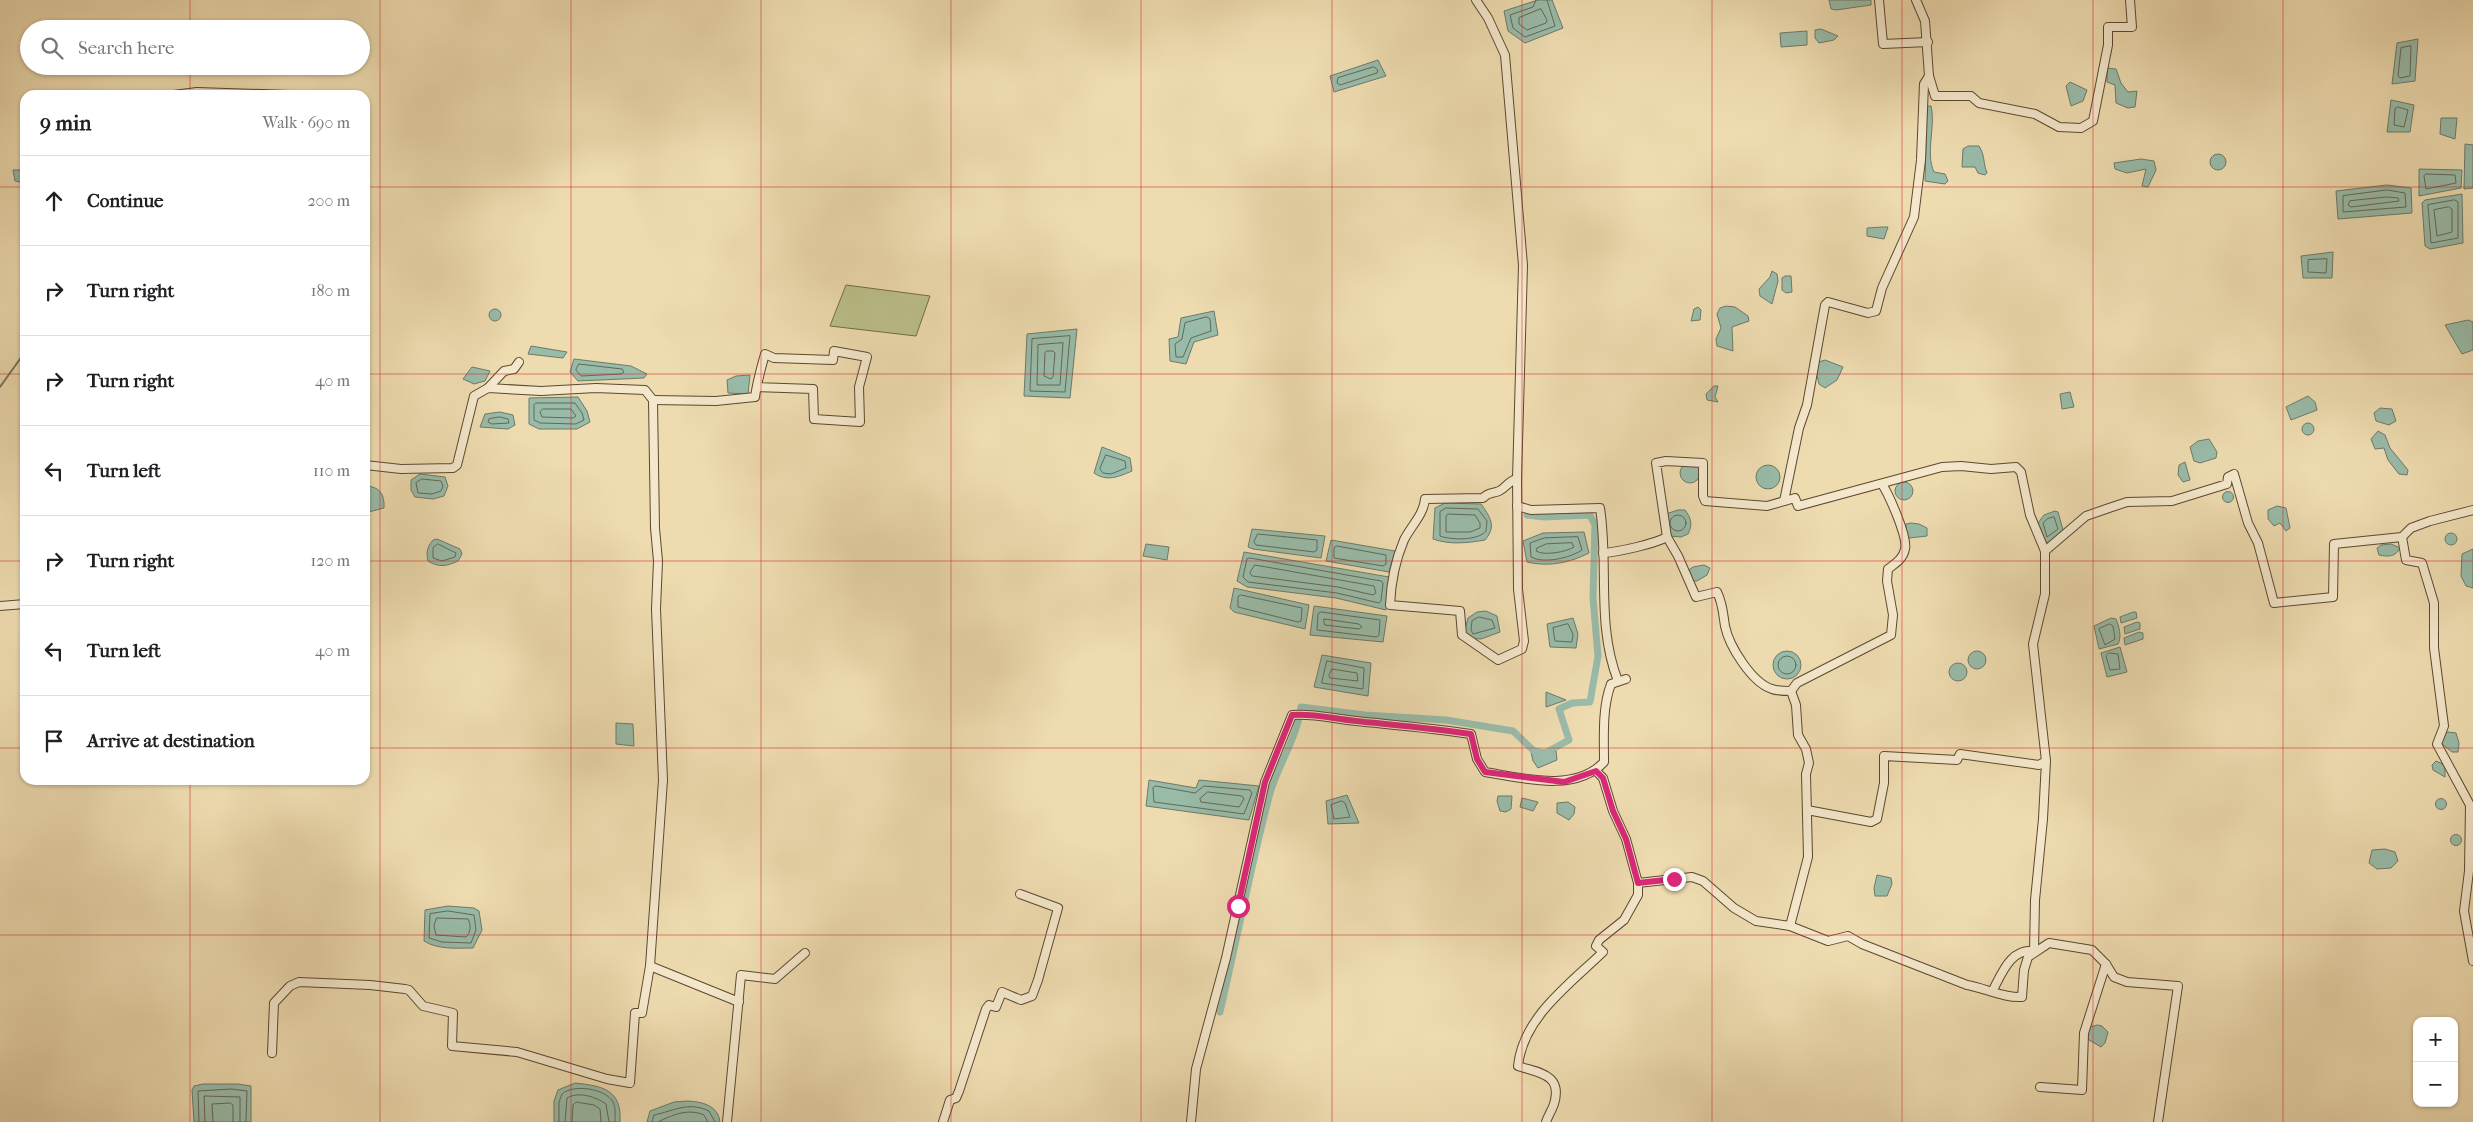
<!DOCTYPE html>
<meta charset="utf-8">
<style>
:root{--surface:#fff;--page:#f6f6f6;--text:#202124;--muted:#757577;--line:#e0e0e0}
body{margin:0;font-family:"IM FELL French Canon",serif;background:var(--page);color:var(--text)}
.controls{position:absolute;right:15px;bottom:15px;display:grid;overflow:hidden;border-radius:10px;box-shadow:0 1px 4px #0004}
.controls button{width:45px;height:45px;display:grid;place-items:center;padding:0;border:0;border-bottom:1px solid var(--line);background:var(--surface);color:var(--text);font:25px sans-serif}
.stop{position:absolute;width:15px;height:15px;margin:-11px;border:4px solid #db2777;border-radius:50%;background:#fff}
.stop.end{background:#db2777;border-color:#fff;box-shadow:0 1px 5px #0008}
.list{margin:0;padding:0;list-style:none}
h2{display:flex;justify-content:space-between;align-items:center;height:65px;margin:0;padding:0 20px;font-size:21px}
h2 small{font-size:16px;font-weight:400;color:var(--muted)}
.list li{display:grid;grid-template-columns:32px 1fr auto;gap:15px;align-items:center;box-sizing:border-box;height:90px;padding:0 20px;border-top:1px solid var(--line)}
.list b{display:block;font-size:19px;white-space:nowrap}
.list em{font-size:16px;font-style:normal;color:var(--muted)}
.icon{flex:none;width:28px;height:28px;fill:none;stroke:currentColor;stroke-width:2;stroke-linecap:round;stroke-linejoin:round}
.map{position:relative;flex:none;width:2473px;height:1122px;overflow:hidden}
.search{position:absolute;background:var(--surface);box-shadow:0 1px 4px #0004;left:20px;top:20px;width:350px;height:55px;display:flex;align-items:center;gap:12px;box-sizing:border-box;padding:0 18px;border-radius:28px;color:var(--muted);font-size:19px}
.panel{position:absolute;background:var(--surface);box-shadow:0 1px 4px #0004;left:20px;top:90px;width:350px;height:695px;border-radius:15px}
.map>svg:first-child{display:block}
.green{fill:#bbc08a;stroke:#736b47}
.water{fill:#99bcaa;stroke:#6d7a68}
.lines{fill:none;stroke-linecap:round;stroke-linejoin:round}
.shore{stroke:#626957;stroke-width:1}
.stream{stroke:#6d7a68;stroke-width:2}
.canal{stroke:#99bcaa;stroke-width:7}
.minor-casing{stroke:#5c482f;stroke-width:10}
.minor{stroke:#f4e8cc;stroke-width:8}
.route{stroke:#db2777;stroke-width:6}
.grid{fill:none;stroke:#d62828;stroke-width:1;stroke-opacity:0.55}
</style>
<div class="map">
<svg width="2473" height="1122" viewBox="0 0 2473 1122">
<rect width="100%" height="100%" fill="#eedcb0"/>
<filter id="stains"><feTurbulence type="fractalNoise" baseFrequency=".004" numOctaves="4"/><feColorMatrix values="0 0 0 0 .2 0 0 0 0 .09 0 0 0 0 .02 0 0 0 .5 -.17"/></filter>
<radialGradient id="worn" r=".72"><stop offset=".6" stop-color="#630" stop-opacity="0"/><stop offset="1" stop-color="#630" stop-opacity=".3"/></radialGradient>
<path class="green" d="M846 285 930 296 916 336 830 326Z"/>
<g class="water">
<path d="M1538 0H1552L1563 28 1525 43 1508 31 1504 11Z"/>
<path d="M1829 0H1871V5L1836 10 1831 9Z"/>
<path d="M1821 29 1838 36 1834 40 1819 43 1815 38V30Z"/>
<path d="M1807 31V45L1781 47 1780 33Z"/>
<path d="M2418 39 2415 81 2392 84 2397 43Z"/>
<path d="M1378 60 1386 76 1334 92 1330 76Z"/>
<path d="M2107 68 2116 69 2121 83 2128 92 2137 91 2135 107 2128 108 2116 103 2115 85 2107 82Z"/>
<path d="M2070 82 2087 90 2083 101 2071 106 2066 86Z"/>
<path d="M2391 100 2414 105 2410 132H2387Z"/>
<path d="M1927 106H1931C1936 127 1925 152 1934 172L1945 174 1948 181 1945 184 1925 181Z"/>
<path d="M2441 118H2457L2455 139 2440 134Z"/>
<path d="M2465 144 2473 145V188L2464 189Z"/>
<path d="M1968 146H1979C1985 155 1983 163 1987 173L1985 175 1978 173 1975 167H1962L1963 149Z"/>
<circle cx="2218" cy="162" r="8"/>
<path d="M2141 159 2154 161 2156 170 2148 187 2142 186 2146 169 2127 173 2115 169 2114 163Z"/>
<path d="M2419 169 2462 170 2461 188 2419 196Z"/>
<path d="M13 170H25V183L15 181Z"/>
<path d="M2387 185 2411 188 2412 213 2338 219 2336 191Z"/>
<path d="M2462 194 2463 243 2430 249 2425 246 2422 203 2425 200Z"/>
<path d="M1882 227H1888L1884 239 1867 236V228Z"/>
<path d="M2333 252 2332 278H2303L2301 256Z"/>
<path d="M1772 271 1777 274 1778 281 1772 304 1760 296 1759 289 1770 277Z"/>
<path d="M1785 276H1791L1792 292 1786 293 1782 290V278Z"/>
<path d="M1726 306 1735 307 1748 316 1749 321 1732 327 1733 351 1717 346 1716 339 1721 328 1717 314 1720 308Z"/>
<path d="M1698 307 1701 310 1700 320 1691 321 1694 309Z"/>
<circle cx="495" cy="315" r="6"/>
<path d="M1214 311 1218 335 1194 342 1186 364 1170 361 1169 339 1178 337 1181 318Z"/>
<path d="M2468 320 2473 322V350L2462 354 2445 325Z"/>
<path d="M1077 329 1070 398 1024 396 1027 334Z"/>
<path d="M531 346 567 352 563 358 528 354Z"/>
<path d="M574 359 631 366 647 374 644 378 578 381 570 372Z"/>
<path d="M1825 360 1843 367 1837 380 1825 388 1819 384 1816 371 1819 362Z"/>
<path d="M472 367 490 371 485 381 474 384 463 379Z"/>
<path d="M750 375 748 394 728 393 727 380 736 376Z"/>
<path d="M1714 386H1718L1715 397 1718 402 1707 400 1706 394Z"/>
<path d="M2070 392 2074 407 2062 409 2060 394Z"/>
<path d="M2308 396 2315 402 2317 410 2291 420 2286 407Z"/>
<path d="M578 397 587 411 590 422 577 429H539L529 424V398Z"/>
<path d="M2380 408 2392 409 2396 421 2389 425 2376 421 2374 413Z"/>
<path d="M500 412 513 415 515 425 508 429 480 427 485 414Z"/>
<circle cx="2308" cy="429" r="6"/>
<path d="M2378 431 2385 435 2390 448 2408 470 2407 475 2399 474 2388 460 2384 448 2375 449 2371 439Z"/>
<path d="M2209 439 2217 452 2216 458 2200 463 2194 461 2190 447 2198 441Z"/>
<path d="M1102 447 1130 458 1132 471C1118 477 1107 482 1094 473Z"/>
<path d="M2185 462 2190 480 2183 482 2178 475 2179 465Z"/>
<circle cx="1690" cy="473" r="10"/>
<circle cx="1768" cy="477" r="12"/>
<path d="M420 474 445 477 448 486 444 496 433 499 415 497 411 490V480Z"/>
<circle cx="1904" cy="491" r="9"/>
<path d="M365 486C379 486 385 494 384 508L365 513Z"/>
<circle cx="2228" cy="497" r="5.5"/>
<path d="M1445 503 1481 504C1490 517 1497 526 1485 540 1467 543 1450 545 1433 539L1435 508Z"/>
<path d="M2277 506 2286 508 2290 528 2286 531 2280 523 2274 526 2268 519V510Z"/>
<path d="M1678 510H1685C1691 518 1693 524 1688 534L1681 537 1670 536 1666 514Z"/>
<path d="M2055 511 2058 512 2063 530 2050 542 2044 543 2038 523 2044 515Z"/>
<path d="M1911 523 1919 524 1927 528V536L1909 538 1906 535V524Z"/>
<path d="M1252 529 1325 536 1321 558 1253 549 1248 547Z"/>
<path d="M1584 532 1589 553C1569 563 1549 567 1527 562L1523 541 1543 533Z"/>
<circle cx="2451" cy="539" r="6"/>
<path d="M437 539 460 549 462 554 458 561C447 566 439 568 428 561 426 552 427 547 433 540Z"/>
<path d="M1331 540 1395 551 1389 572 1326 561Z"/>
<path d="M1146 544 1169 547 1167 560 1143 556Z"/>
<path d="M2391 544 2400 548C2395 557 2389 557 2379 555L2377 548 2381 545Z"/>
<path d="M2473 549V588L2466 586 2461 576 2462 554Z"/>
<path d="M1244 552 1389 577 1386 610 1336 598 1247 587 1237 581Z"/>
<path d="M1704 565 1710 568 1707 575 1697 581H1690L1689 570 1693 567Z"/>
<path d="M1234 588 1309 605 1305 629 1234 612 1230 608Z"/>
<path d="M1314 606 1387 616 1383 642 1310 635Z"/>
<path d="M1486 611 1497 616 1500 632 1481 639 1468 638 1465 630 1468 618 1477 612Z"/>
<path d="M2133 612H2136L2137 618 2121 623 2120 617Z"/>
<path d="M1573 618 1578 634 1576 648 1550 647 1547 624Z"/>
<path d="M2111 618 2116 619C2119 626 2122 637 2118 644L2099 649 2094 626Z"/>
<path d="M2137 622 2140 623V629L2125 634 2124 627Z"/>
<path d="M2139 632 2143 633V639L2125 645 2124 638Z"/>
<path d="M2120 647 2127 672 2107 677 2101 653Z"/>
<circle cx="1977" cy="660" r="9"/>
<circle cx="1787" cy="665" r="14"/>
<path d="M1322 655 1371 663 1368 696 1314 687Z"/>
<circle cx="1958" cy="672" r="9"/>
<path d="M1546 692 1566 700 1546 707Z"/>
<path d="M616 723 633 724 634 746 616 744Z"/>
<path d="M2448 732 2456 733 2459 743 2458 752H2452L2441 743 2442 735Z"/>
<path d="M1556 751 1557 760 1538 768 1533 761 1531 752 1542 755Z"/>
<path d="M2436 761 2445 765V777L2433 770 2432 765Z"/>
<path d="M1149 780 1196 788 1199 780 1259 786 1249 820 1146 806Z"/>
<path d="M1347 795 1359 823 1328 824 1326 801Z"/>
<path d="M1498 796H1512L1511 809 1506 812 1500 811 1497 801Z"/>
<path d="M1522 798 1538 802 1533 811 1520 807Z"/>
<circle cx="2441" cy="804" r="5.5"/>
<path d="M1568 802 1575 807 1574 814 1569 820 1557 813V803Z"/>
<circle cx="2456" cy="840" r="5.5"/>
<path d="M2385 849 2395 852 2398 861 2391 868 2377 869 2369 863 2372 850Z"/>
<path d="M1877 875 1891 878 1892 884 1887 896H1875L1874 888Z"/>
<path d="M448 906 474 908 479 911 482 930 473 948C457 948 438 950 424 941L425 910Z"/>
<path d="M2097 1025 2102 1026 2108 1032 2105 1043 2101 1047 2089 1040 2087 1036 2090 1027Z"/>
<path d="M575 1083C602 1086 622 1089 620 1122H554V1101L558 1090Z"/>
<path d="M203 1084H238L251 1086V1122H194L192 1090 194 1086Z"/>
<path d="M688 1101C702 1102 718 1105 720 1122H647L650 1111 674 1102Z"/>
</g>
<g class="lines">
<g class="shore">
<path d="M1536 0 1533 7 1510 15 1513 28 1525 37 1555 26 1547 0"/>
<path d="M1541 9 1547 20 1546 23 1527 30 1519 24V18Z"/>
<path d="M2411 46 2410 76 2400 78 2398 76 2401 48Z"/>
<path d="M1374 67 1378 70 1377 73 1340 85 1337 83 1338 78Z"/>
<path d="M2398 107 2408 110 2404 127 2394 125 2395 109Z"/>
<path d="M2426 174 2455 175 2456 183 2426 189 2424 176Z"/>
<path d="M2387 190 2405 193 2406 207 2343 212V196Z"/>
<path d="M2387 197 2398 198 2399 201 2351 207 2348 205 2350 201Z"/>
<path d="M2455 200 2458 202V238L2431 243 2428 205Z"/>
<path d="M2449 207 2452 209V232L2437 236 2434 210Z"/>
<path d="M2327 259 2326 273 2308 272V260Z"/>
<path d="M1207 317 1210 319 1211 331 1191 338 1183 357H1176L1175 344 1182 339 1185 323Z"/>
<path d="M1070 336 1065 392 1030 391 1032 339Z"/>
<path d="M1063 343 1060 385H1037L1038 345Z"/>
<path d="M1047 351H1053L1055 353 1053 377 1051 379 1044 376 1045 353Z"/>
<path d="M579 364 622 369 624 372 621 374 581 376 576 370Z"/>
<path d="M536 403H575L582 413 584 420 576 424 540 423 534 420V405Z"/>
<path d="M543 409H571L576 416 573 418 542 417 540 412Z"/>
<path d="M500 417 508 419 509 423 492 424 488 422 489 419Z"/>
<path d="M1106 455 1125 461 1126 468 1111 474 1103 473 1100 469Z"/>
<path d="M422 479 441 481 443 486 441 491 432 494 418 493 416 483Z"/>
<path d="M1446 508 1478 509 1487 521 1486 531C1478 541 1451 540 1440 536V512Z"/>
<path d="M1448 514 1475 515 1480 523V528L1470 532H1446V517Z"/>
<circle cx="1678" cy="523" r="8"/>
<path d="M2054 517 2058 529 2047 537 2043 523 2047 519Z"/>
<path d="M1258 534 1317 540V550L1314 552 1256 545 1254 542Z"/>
<path d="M1578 537 1582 550C1570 558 1544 564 1531 557L1530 543 1544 538Z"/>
<path d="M1572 543 1574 547C1566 552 1544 556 1536 551L1537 548 1546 544Z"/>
<path d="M438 544 456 553 455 557 442 561 433 558V548Z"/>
<path d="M1337 546 1386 555V564L1383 566 1334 558V548Z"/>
<path d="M1250 558 1381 581 1383 583 1381 601 1379 603 1337 593 1248 582 1243 577 1247 559Z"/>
<path d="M1255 565 1374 586 1376 593 1373 595 1338 587 1252 576 1250 573Z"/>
<path d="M1241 595 1302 608 1301 621 1298 622 1238 607V597Z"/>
<path d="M1321 612 1380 620 1379 635 1377 637 1317 630 1318 614Z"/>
<path d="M1479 617 1492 620 1495 628 1473 634 1471 630 1472 621Z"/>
<path d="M1324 619 1359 624 1362 627 1359 629 1325 625Z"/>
<path d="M1568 624 1573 634 1572 642 1555 641 1553 628Z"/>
<path d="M2110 624 2113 626 2115 639 2105 645 2099 629Z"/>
<path d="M2109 653 2118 654 2120 669 2110 670 2106 656Z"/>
<circle cx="1787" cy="665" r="9"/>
<path d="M1327 661 1364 668 1363 689 1322 683Z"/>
<path d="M1332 669 1357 673 1358 681 1330 678 1329 676Z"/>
<path d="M1156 786 1195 793 1204 786 1250 790 1252 793 1244 814 1154 802 1153 788Z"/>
<path d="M1208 792 1242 796 1244 799 1239 807 1201 802 1200 799Z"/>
<path d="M1342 801 1345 803 1350 817 1334 819 1331 805Z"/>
<path d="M448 911 474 915 476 930 471 943 442 942 429 938 430 914Z"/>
<path d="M437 918 468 919C471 924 471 933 466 937L436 935 434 926Z"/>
<path d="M199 1122 198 1091 231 1089 247 1091 246 1122"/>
<path d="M205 1122 204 1096 240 1097V1122"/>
<path d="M213 1122 212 1104 230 1103 233 1105V1122"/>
<path d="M559 1122V1102L562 1094C573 1084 605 1088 613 1102 616 1108 615 1115 615 1122"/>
<path d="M565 1122 567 1098C579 1091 596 1097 606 1104L609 1122"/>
<path d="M572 1122 573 1105 576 1102 594 1105 600 1109 601 1122"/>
<path d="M652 1122 654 1115C674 1111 688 1101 709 1111L715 1122"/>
<path d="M658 1122C672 1115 688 1108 704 1115L708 1122"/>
</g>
<path class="stream" d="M0 387 25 352"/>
<path class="canal" d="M1220 1012C1237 939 1251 865 1270 793 1279 763 1297 738 1301 707L1365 715 1446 720 1513 731 1534 751 1545 753 1569 740 1559 709 1572 703 1590 702 1598 656 1593 598 1595 525 1590 515 1545 517 1527 515"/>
<defs>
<g id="minor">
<path d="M1476 0 1488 18 1505 55 1523 265 1517 479 1518 589 1524 641 1522 649 1498 660 1462 635 1460 611 1390 605C1391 582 1395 561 1404 540 1411 526 1424 514 1425 499L1483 498C1488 492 1492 494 1499 491 1506 488 1508 481 1517 479"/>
<path d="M1879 0 1883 44 1928 42"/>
<path d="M1929 76 1935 96H1971L1979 103 2035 114 2059 127 2081 128 2093 121 2108 45V27H2132L2130 0"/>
<path d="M174 95 197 92 289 95"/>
<path d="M488 388 504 371 514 369 519 362"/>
<path d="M653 400 716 401 755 397C757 382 761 368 765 354L774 358 833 360 834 351 867 357 859 387 860 422 814 419 813 389 757 387"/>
<path d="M1784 501 1799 428 1807 405 1825 305 1828 302 1868 313 1876 311 1882 288 1914 217 1921 160 1924 84 1929 76 1925 21 1916 0"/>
<path d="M1517 506 1531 510 1600 508C1609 566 1596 625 1618 681"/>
<path d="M2402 537 2406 560 2422 563 2434 603V648L2444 726 2437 744 2470 805 2469 871 2464 911 2473 961"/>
<path d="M2045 551 2086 516 2109 508 2127 502 2172 501 2227 484 2228 477 2234 474 2248 523 2258 543 2274 603 2333 597 2334 544 2402 537 2411 528 2430 521 2473 510"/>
<path d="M1603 553C1618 552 1654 544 1667 537"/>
<path d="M0 606 25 604"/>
<path d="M1791 691 1797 683 1891 635 1893 615 1887 581 1888 569C1896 563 1903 559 1905 549 1908 537 1889 495 1882 484"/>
<path d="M1807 810 1871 822 1877 819 1884 783V756L1957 760 1960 754 2039 765 2046 761"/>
<path d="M1638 883 1692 877 1703 881 1734 908 1756 921 1790 926 1828 941 1848 936 1862 944 1967 985C1985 988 2003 998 2022 997L2024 970 2028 957 2049 943 2092 950 2106 964 2114 977 2127 982 2178 986 2158 1122"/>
<path d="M1790 926 1808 857 1806 774 1809 763 1806 749 1798 735 1796 705 1791 691C1785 691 1777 691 1772 689 1752 683 1729 646 1725 626 1723 614 1723 604 1717 592L1696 597 1678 556 1667 537 1656 463 1666 461 1703 463V496L1705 501 1767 506 1795 498 1798 506 1942 467 1961 466 1991 469 2016 467 2021 472 2030 515 2045 551V594L2033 644 2046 761 2043 819 2035 900 2034 951C2011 948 2002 973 1993 990"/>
<path d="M650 966 739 1002"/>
<path d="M272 1053 274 1003 290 986 299 982 370 985 405 989 409 990 423 1006 453 1013 452 1046 517 1052 607 1079 630 1083 635 1013H642L650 966 663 780 656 609 658 561 655 528 653 400 645 390 596 388 541 391 488 388 474 396 457 465 453 468 401 469 365 465"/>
<path d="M2040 1087 2082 1090 2084 1033 2106 964"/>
<path d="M727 1122 741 975 775 979 805 953"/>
<path d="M943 1122 950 1100 956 1098 959 1091 986 1009 989 1005 996 1007 1002 992 1021 1000 1032 996 1038 980 1058 908 1020 894"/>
<path d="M1191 1122 1196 1069 1226 958 1265 782 1292 715C1314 713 1334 719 1356 721 1395 725 1433 728 1471 734L1477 759 1485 772C1522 778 1575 793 1604 762 1604 736 1602 708 1611 684L1626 679"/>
<path d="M1546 1122C1548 1116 1552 1110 1554 1104 1563 1074 1539 1073 1518 1066 1523 1017 1570 984 1603 952L1596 946 1599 940 1624 920 1638 895V883L1626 839 1613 811 1603 778 1596 771"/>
</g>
</defs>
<use href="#minor" class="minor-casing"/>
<use href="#minor" class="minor"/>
</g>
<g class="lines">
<path class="route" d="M1238 906 1265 782 1292 715C1314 713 1334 719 1356 721 1395 725 1433 728 1471 734L1477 759 1485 772 1564 782 1596 771 1603 778 1613 811 1626 839 1638 883 1674 879"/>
</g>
<path class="grid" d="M190 0V29M380 0V1122M571 0V1122M761 0V1122M951 0V1122M1141 0V1122M1332 0V1122M1522 0V1122M1712 0V1122M1902 0V1122M2093 0V1122M2283 0V1122M190 66V95M0 187H25M365 187H2473M0 374H25M365 374H2473M0 561H25M365 561H2473M0 748H25M365 748H2473M190 780V1122M0 935H2473"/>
<rect width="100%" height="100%" filter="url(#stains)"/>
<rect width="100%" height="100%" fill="url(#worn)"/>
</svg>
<div class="controls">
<button>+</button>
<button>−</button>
</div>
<div class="stop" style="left:1238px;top:906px"></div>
<div class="stop end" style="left:1674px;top:879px"></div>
<div class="search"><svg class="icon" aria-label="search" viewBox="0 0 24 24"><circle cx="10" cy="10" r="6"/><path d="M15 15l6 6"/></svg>Search here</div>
<section class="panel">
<h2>9 min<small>Walk · 690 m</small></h2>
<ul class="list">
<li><svg class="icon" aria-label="ahead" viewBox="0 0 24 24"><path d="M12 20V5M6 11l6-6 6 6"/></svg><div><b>Continue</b></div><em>200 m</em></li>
<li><svg class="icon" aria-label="right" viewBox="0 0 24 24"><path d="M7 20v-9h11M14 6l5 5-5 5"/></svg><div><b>Turn right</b></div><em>180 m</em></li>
<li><svg class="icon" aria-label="right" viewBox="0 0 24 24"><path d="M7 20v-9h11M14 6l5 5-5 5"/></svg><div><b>Turn right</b></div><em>40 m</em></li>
<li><svg class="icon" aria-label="left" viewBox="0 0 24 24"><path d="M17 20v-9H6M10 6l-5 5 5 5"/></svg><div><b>Turn left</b></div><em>110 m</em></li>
<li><svg class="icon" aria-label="right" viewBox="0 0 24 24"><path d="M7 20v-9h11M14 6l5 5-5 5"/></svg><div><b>Turn right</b></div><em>120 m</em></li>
<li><svg class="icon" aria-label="left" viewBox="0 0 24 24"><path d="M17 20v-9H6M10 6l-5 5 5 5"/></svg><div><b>Turn left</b></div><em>40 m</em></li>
<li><svg class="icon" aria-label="arrive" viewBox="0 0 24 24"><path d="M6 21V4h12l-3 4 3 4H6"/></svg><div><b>Arrive at destination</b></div></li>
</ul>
</section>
</div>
